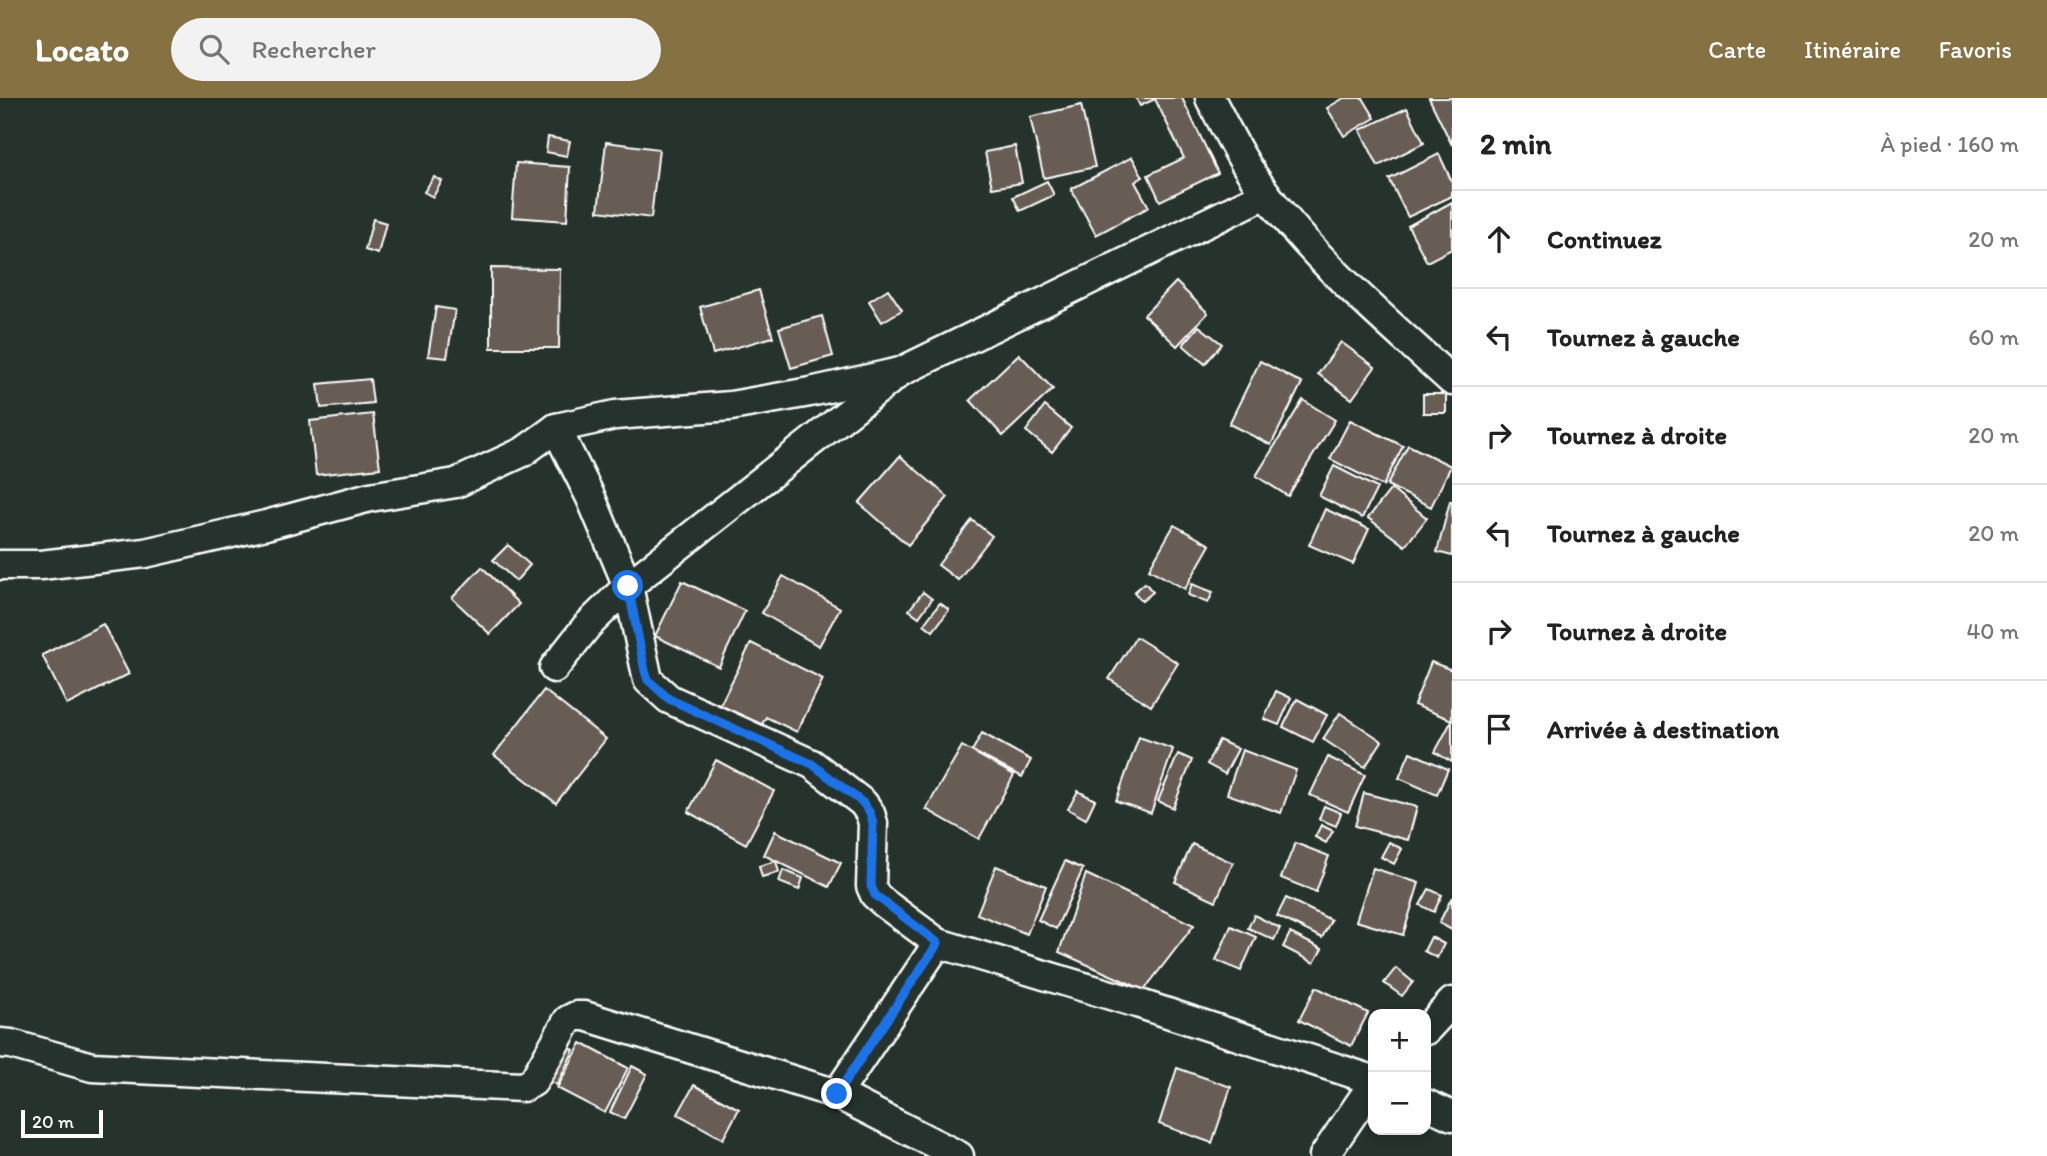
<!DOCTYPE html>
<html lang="fr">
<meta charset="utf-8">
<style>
:root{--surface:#fff;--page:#f2f2f2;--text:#222;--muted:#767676;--line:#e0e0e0;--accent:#857141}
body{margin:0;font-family:Itim,sans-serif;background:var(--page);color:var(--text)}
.controls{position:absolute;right:21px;bottom:21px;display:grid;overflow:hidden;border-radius:14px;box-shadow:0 4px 10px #0003}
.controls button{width:63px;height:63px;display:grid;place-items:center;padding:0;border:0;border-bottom:2px solid var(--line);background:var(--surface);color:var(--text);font:35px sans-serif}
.scale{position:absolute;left:21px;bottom:18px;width:82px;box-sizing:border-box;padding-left:7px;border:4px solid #fff;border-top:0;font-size:19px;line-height:24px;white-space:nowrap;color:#fff;-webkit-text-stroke:5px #26332d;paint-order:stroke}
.stop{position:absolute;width:21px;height:21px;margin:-16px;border:5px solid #1a73e8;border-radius:50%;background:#fff}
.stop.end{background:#1a73e8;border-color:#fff;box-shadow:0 2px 7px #0008}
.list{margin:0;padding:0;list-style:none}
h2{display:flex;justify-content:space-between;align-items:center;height:91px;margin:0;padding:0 28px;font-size:30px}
h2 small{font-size:23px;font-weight:400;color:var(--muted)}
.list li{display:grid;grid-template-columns:46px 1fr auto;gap:21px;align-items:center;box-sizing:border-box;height:98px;padding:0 28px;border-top:2px solid var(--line)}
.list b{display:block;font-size:26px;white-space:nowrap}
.list em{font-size:23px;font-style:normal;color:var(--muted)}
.icon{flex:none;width:38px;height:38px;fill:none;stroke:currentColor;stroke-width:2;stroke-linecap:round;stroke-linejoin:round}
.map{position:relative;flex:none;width:1452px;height:1058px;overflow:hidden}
header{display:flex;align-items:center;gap:42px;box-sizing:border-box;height:98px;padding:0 35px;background:var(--accent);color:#fff}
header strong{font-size:33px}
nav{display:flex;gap:38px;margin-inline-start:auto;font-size:24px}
.search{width:490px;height:63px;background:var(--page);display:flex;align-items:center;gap:18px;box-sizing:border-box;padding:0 24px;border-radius:38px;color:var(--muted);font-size:26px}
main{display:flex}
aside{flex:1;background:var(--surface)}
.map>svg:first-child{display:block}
.building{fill:#685d55;stroke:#fff;stroke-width:2}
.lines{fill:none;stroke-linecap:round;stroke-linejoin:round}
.minor-casing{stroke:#fff;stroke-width:33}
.minor{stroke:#26332d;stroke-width:28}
.route{stroke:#1a73e8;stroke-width:9}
</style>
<header>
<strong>Locato</strong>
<div class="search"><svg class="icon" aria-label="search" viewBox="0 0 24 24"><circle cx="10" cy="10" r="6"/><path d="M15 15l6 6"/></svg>Rechercher</div>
<nav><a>Carte</a><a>Itinéraire</a><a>Favoris</a></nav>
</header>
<main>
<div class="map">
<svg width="1452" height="1058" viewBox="0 0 1452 1058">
<rect width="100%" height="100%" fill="#26332d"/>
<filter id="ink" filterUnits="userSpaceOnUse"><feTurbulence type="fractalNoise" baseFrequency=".0143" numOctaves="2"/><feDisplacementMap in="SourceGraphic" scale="14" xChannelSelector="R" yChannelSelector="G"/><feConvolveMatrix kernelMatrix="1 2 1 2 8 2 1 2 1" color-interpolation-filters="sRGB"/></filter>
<g filter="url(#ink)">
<g class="building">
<path d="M1136 0H1182L1218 75 1160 103 1148 77 1184 60 1155 1 1140 8Z"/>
<path d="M1344 0H1363L1375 20 1344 38 1327 10Z"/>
<path d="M1429 0H1452V47Z"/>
<path d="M1081 7 1095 69 1044 80 1030 19Z"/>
<path d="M1407 10 1424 45 1378 68 1360 32Z"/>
<path d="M548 39 570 43 567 58 546 54Z"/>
<path d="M606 44 659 51 651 120 598 113Z"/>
<path d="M1015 48 1022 85 992 90 985 54Z"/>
<path d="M1439 56 1452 84V98L1408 119 1389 81Z"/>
<path d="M1132 59 1143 79 1135 84 1149 109 1096 137 1071 91Z"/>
<path d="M516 65 570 69 567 123 512 119Z"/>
<path d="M434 79 442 83 433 99 424 94Z"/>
<path d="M1047 83 1054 97 1020 113 1013 99Z"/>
<path d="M1452 104V151L1427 164 1408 128Z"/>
<path d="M373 121 386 125 378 156 365 152Z"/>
<path d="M491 170 560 171 559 250H491Z"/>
<path d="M1176 184 1208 215 1177 248 1144 217Z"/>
<path d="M888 191 902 212 882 224 869 203Z"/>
<path d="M759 192 773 239 713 256 700 209Z"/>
<path d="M436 209 455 212 447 260 428 258Z"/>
<path d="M822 218 833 258 791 270 779 230Z"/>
<path d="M1199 228 1222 246 1205 266 1183 247Z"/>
<path d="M1341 244 1375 269 1352 301 1318 276Z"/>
<path d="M1019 256 1053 291 1003 338 970 302Z"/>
<path d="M1260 263 1302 285 1271 347 1229 326Z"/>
<path d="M370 281 373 305 321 310 318 286Z"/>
<rect x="1423" y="296" width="23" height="19"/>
<path d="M1303 302 1335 322 1288 398 1256 378Z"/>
<path d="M1045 308 1071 330 1052 354 1026 333Z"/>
<path d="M373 316 380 370 316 377 310 323Z"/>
<path d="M1350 322 1403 348 1383 388 1330 361Z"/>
<path d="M1408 347 1451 368 1431 409 1387 387Z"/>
<path d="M900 358 948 399 908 447 859 405Z"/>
<path d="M1334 368 1377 390 1362 420 1319 398Z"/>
<path d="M1391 391 1427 420 1405 448 1368 420Z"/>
<path d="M1450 403H1452V458L1437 454Z"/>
<path d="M1325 411 1369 431 1353 466 1309 447Z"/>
<path d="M972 422 992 438 958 482 938 467Z"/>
<path d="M1174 427 1210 447 1185 491 1149 471Z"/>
<path d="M508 447 530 467 516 483 493 462Z"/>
<path d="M482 469 519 506 490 536 452 500Z"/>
<path d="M783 478 840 510 819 548 762 515Z"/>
<path d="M682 483 745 513 719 569 655 538Z"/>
<path d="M1145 485 1153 494 1142 503 1134 494Z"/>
<path d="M1192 486 1213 494 1208 505 1188 497Z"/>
<path d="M923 494 932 501 919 519 909 512Z"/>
<path d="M940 505 949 512 933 533 924 526Z"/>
<path d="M103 526 129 576 67 607 42 557Z"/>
<path d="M1136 539 1178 565 1151 608 1109 581Z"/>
<path d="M751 545 823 581 797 634 766 619 761 628 720 607Z"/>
<path d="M1431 564 1452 572V622L1414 607Z"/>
<path d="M544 592 606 641 556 705 494 657Z"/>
<path d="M1276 593 1291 600 1279 627 1264 621Z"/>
<path d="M1297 601 1327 617 1313 644 1283 629Z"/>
<path d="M1340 615 1382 643 1365 669 1323 641Z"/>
<path d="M1451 624H1452V664L1435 654Z"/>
<path d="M982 635 1031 662 1022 679 972 653Z"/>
<path d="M1139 639 1173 651 1151 715 1116 703Z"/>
<path d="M1219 642 1238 651 1225 676 1207 666Z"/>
<path d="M962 648 1014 677 979 741 926 711Z"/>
<path d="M1242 652 1296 672 1281 715 1227 696Z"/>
<path d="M1410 654 1448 671 1437 697 1399 680Z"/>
<path d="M1178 656 1192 662 1173 710 1158 703Z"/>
<path d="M1328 659 1365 677 1348 714 1310 697Z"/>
<path d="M716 662 774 693 746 746 688 714Z"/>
<path d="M1078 693 1095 702 1086 721 1068 711Z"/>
<path d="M1364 695 1417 709 1408 742 1355 728Z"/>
<path d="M1324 708 1341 715 1336 728 1319 721Z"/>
<path d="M1321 727 1333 733 1326 745 1315 739Z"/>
<path d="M775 733 841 765 829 789 764 757Z"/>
<path d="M1389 744 1402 751 1394 766 1381 759Z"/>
<path d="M1295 745 1329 758 1316 794 1281 780Z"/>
<path d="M1192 746 1233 765 1216 803 1175 784Z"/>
<path d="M776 763 779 774 762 779 759 768Z"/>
<path d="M1065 763 1083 771 1056 831 1038 822Z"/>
<path d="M996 768 1046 788 1027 836 977 816Z"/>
<path d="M1373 770 1419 785 1403 837 1356 823Z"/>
<path d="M783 772 803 780 799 792 779 784Z"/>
<path d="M1086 776 1194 827 1144 892 1059 854Z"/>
<path d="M1429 791 1442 797 1434 814 1420 807Z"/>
<path d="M1452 799V832L1439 825Z"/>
<path d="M1286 800 1331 822 1322 840 1277 818Z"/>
<path d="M1254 817 1280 830 1274 842 1248 830Z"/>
<path d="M1231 828 1256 839 1241 873 1216 862Z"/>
<path d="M1290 835 1322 851 1314 865 1283 849Z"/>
<path d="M1431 839 1444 846 1437 860 1424 853Z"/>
<path d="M1396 870 1413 884 1402 898 1384 885Z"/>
<path d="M1316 889 1368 915 1351 948 1299 922Z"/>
<path d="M560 945 574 952 557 987 542 980Z"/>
<path d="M581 945 628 970 605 1015 557 990Z"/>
<path d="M632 968 647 976 624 1021 610 1014Z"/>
<path d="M1177 970 1231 989 1212 1045 1159 1026Z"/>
<path d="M694 987 739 1011 723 1041 678 1016Z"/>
</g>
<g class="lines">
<defs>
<g id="minor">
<path d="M1210 0C1227 33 1244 68 1267 97 1319 167 1388 224 1452 283"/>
<path d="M556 330 591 400 628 488 648 582 669 601 812 666 863 705 870 715 873 725 871 788 875 797 884 805 938 845 1137 905 1373 982"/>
<path d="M0 467H41L145 455 266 427 370 399 456 385 523 354 556 330 615 317 731 308 810 294 900 274 1266 96"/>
<path d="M554 570 587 528 628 488 895 278"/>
<path d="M1426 932 1452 904"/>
<path d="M0 945 11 946 92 969 523 989 533 984 568 922 576 918H585L837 996 959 1058"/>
<path d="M837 996 938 845"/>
<path d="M1426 1006 1452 1018"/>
<path d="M1324 1058 1373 986"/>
</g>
</defs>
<use href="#minor" class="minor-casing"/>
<use href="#minor" class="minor"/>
</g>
</g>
<g class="lines" filter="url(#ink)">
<path class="route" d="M628 488 645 573 648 582 669 601 812 666 863 705 870 715 873 725 871 788 875 797 938 845 837 996"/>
</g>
</svg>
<div class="controls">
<button>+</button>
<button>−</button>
</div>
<div class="scale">20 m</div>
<div class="stop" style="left:628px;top:488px"></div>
<div class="stop end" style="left:837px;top:996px"></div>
</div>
<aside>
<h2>2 min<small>À pied · 160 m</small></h2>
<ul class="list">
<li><svg class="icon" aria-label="ahead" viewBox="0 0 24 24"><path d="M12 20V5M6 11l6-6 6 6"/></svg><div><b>Continuez</b></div><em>20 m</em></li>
<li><svg class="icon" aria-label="left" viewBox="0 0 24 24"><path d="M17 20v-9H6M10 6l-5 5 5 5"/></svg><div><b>Tournez à gauche</b></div><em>60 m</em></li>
<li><svg class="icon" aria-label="right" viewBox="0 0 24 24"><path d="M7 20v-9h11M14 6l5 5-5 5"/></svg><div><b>Tournez à droite</b></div><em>20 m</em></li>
<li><svg class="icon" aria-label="left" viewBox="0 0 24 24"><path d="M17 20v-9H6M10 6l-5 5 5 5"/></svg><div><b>Tournez à gauche</b></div><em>20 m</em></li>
<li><svg class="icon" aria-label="right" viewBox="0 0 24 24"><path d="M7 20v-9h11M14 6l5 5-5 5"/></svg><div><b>Tournez à droite</b></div><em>40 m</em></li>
<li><svg class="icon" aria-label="arrive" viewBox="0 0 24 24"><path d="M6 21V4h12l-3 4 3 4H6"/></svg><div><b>Arrivée à destination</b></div></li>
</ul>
</aside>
</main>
